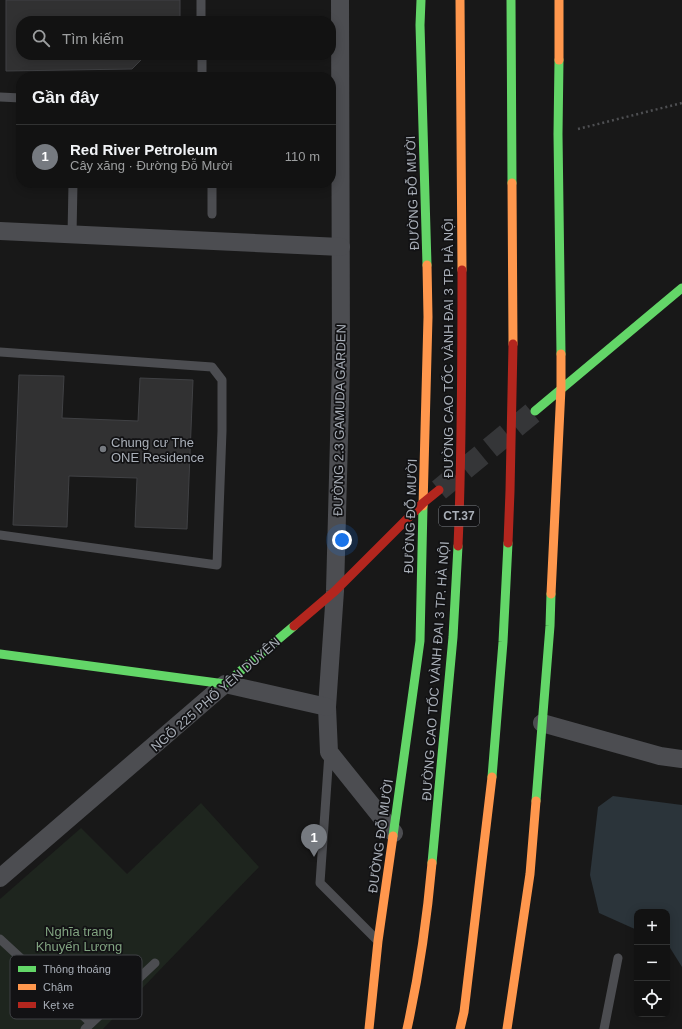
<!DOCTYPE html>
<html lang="vi">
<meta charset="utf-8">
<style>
:root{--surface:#121212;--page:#1f2020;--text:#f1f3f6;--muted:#9c9e9f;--line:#313232;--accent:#767a80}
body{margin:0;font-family:Arial,sans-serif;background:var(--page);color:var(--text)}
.controls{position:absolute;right:12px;bottom:12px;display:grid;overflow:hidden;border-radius:8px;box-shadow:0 2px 10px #0003}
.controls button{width:36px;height:36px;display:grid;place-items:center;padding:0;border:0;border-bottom:1px solid var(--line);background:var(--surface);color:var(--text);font:20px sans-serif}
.you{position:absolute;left:342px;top:540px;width:14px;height:14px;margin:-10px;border:3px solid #fff;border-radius:50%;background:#1a73e8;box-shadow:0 0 0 6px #1a73e833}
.badge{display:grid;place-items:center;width:26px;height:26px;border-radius:50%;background:var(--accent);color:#fff;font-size:13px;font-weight:700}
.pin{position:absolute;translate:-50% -33px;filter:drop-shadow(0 1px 2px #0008)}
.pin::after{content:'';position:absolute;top:21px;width:14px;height:12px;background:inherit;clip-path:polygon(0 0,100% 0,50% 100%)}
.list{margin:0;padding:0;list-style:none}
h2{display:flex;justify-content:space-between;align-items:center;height:52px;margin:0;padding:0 16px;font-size:17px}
h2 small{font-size:13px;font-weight:400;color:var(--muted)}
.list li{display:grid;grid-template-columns:26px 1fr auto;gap:12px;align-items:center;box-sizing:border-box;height:64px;padding:0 16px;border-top:1px solid var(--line)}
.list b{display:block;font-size:15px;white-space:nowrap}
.list p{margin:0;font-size:13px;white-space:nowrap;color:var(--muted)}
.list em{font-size:13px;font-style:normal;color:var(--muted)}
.icon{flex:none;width:22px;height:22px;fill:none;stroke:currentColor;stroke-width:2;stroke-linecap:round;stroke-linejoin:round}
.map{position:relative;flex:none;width:682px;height:1029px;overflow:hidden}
.search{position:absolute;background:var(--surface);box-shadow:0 2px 10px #0003;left:16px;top:16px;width:320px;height:44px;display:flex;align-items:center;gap:10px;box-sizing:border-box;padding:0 14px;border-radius:16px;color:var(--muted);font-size:15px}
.panel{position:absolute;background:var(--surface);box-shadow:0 2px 10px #0003;left:16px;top:72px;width:320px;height:116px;border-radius:16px}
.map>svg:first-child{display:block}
.green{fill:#1e251e}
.water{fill:#2b343a}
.building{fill:#313132;stroke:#404144}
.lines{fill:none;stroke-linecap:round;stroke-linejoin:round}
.secondary-tunnel{stroke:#353638;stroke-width:22;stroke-dasharray:22 11;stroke-linecap:butt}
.path{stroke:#4e4f52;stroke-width:2.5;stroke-dasharray:2 3;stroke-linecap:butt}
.lane{stroke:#4c4d51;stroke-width:9}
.street{stroke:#4c4d51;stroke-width:18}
.fast{stroke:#63d668;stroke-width:9}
.slow{stroke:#ff974d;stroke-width:9}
.jam{stroke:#b3261e;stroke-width:9}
.poi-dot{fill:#767a80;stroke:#121214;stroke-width:1.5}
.labels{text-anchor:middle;stroke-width:3.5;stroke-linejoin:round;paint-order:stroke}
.shield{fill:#121214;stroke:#7c8087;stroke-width:1}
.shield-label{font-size:12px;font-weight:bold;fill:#a9afb8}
.street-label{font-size:13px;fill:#a9afb8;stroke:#121214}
.poi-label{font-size:13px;fill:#a9afb8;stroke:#121214;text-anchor:start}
.park-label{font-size:13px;fill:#81a380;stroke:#121214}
.key{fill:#121214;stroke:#3f4145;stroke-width:1}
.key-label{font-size:11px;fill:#a9afb8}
</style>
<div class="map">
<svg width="682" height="1029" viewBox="0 0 682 1029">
<rect width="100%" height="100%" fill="#181818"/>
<path class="green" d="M201 803 259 867 103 1029H0V899L81 828 127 874Z"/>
<path class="water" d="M613 796 682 805V967L667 943V912H637V930L599 913 590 875 598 807Z"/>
<g class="building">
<path d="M6 0H180V20L179 21H21V55H146L132 69 6 71Z"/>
<path d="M19 375 64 376 62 418 138 421 140 378 193 380 187 529 135 527 137 478 69 476 67 527 13 525Z"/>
</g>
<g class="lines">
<path class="secondary-tunnel" d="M439 490 535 411"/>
<path class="path" d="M578 129 682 103"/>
<g class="lane">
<path d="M201 0V21"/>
<path d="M202 55V77"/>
<path d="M0 97 21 98"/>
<path d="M212 214V183"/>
<path d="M72 235 73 183"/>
<path d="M0 352 212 367 222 380V431L217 565 0 535"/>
<path d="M329 753 320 883 376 939"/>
<path d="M0 939 91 1023"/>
<path d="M85 1029 155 963"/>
<path d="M604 1029 618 958"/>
</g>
<g class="street">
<path d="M340 0 341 363 335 591 327 707 329 752 394 833"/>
<path d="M0 231 341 247"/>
<path d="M542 723 660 756 682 759"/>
<path d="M0 878 225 684 327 707"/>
</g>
<g class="fast">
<path d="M421 0 420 25 427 265"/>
<path d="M511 0 512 183"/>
<path d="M559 60 558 134 561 354"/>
<path d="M535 411 682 288"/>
<path d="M0 654 225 684 294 626"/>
<path d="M492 777 503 642 508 543"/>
<path d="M536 801 550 626 551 594"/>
<path d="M393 836 420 641 423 506"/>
<path d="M432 863 453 637 458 546"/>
</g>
<g class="slow">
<path d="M460 0 462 270"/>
<path d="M559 60V0"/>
<path d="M512 183 513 344"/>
<path d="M423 506 428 317 427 265"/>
<path d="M551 594 561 388V354"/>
<path d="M369 1029 378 941 393 836"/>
<path d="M407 1029C419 975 427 919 432 863"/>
<path d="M460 1029 464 1012 492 777"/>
<path d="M507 1029 530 874 536 801"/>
</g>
<g class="jam">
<path d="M508 543 510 491 513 344"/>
<path d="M458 546C462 454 462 362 462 270"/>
<path d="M294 626 335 591 423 503 439 490"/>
</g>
</g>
<circle class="poi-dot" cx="103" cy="449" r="4"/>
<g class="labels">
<rect class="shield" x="439" y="506" width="40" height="20" rx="3"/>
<g class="shield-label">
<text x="459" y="520">CT.37</text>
</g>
<g class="street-label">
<text transform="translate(412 193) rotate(-92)" y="5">ĐƯỜNG ĐỖ MƯỜI</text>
<text transform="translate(448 348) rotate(-90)" y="5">ĐƯỜNG CAO TỐC VÀNH ĐAI 3 TP. HÀ NỘI</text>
<text transform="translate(339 420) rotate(-89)" y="5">ĐƯỜNG 2.3 GAMUDA GARDEN</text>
<text transform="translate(410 516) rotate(-88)" y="5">ĐƯỜNG ĐỖ MƯỜI</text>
<text transform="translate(435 671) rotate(-86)" y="5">ĐƯỜNG CAO TỐC VÀNH ĐAI 3 TP. HÀ NỘI</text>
<text transform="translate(215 694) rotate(-41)" y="5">NGÕ 225 PHỐ YÊN DUYÊN</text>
<text transform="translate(380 836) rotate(-82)" y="5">ĐƯỜNG ĐỖ MƯỜI</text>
</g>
<g class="poi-label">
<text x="111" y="447">Chung cư The<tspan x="111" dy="15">ONE Residence</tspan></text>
</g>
<g class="park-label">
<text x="79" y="936">Nghĩa trang<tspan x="79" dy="15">Khuyến Lương</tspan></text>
</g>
</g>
<rect x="10" y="955" width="132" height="64" rx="6" class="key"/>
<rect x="18" y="966" width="18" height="6" fill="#63d668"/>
<rect x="18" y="984" width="18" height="6" fill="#ff974d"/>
<rect x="18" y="1002" width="18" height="6" fill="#b3261e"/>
<g class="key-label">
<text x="43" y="973">Thông thoáng</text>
<text x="43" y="991">Chậm</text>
<text x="43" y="1009">Kẹt xe</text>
</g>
</svg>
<div class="controls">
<button>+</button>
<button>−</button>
<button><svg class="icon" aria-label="locate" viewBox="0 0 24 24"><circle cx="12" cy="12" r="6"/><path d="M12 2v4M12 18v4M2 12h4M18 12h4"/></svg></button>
</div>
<div class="you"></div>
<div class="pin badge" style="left:314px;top:857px">1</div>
<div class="search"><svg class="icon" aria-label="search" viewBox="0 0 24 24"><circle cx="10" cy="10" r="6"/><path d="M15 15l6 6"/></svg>Tìm kiếm</div>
<section class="panel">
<h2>Gần đây<small></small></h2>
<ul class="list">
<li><span class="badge">1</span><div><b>Red River Petroleum</b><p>Cây xăng · Đường Đỗ Mười</p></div><em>110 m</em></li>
</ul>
</section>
</div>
